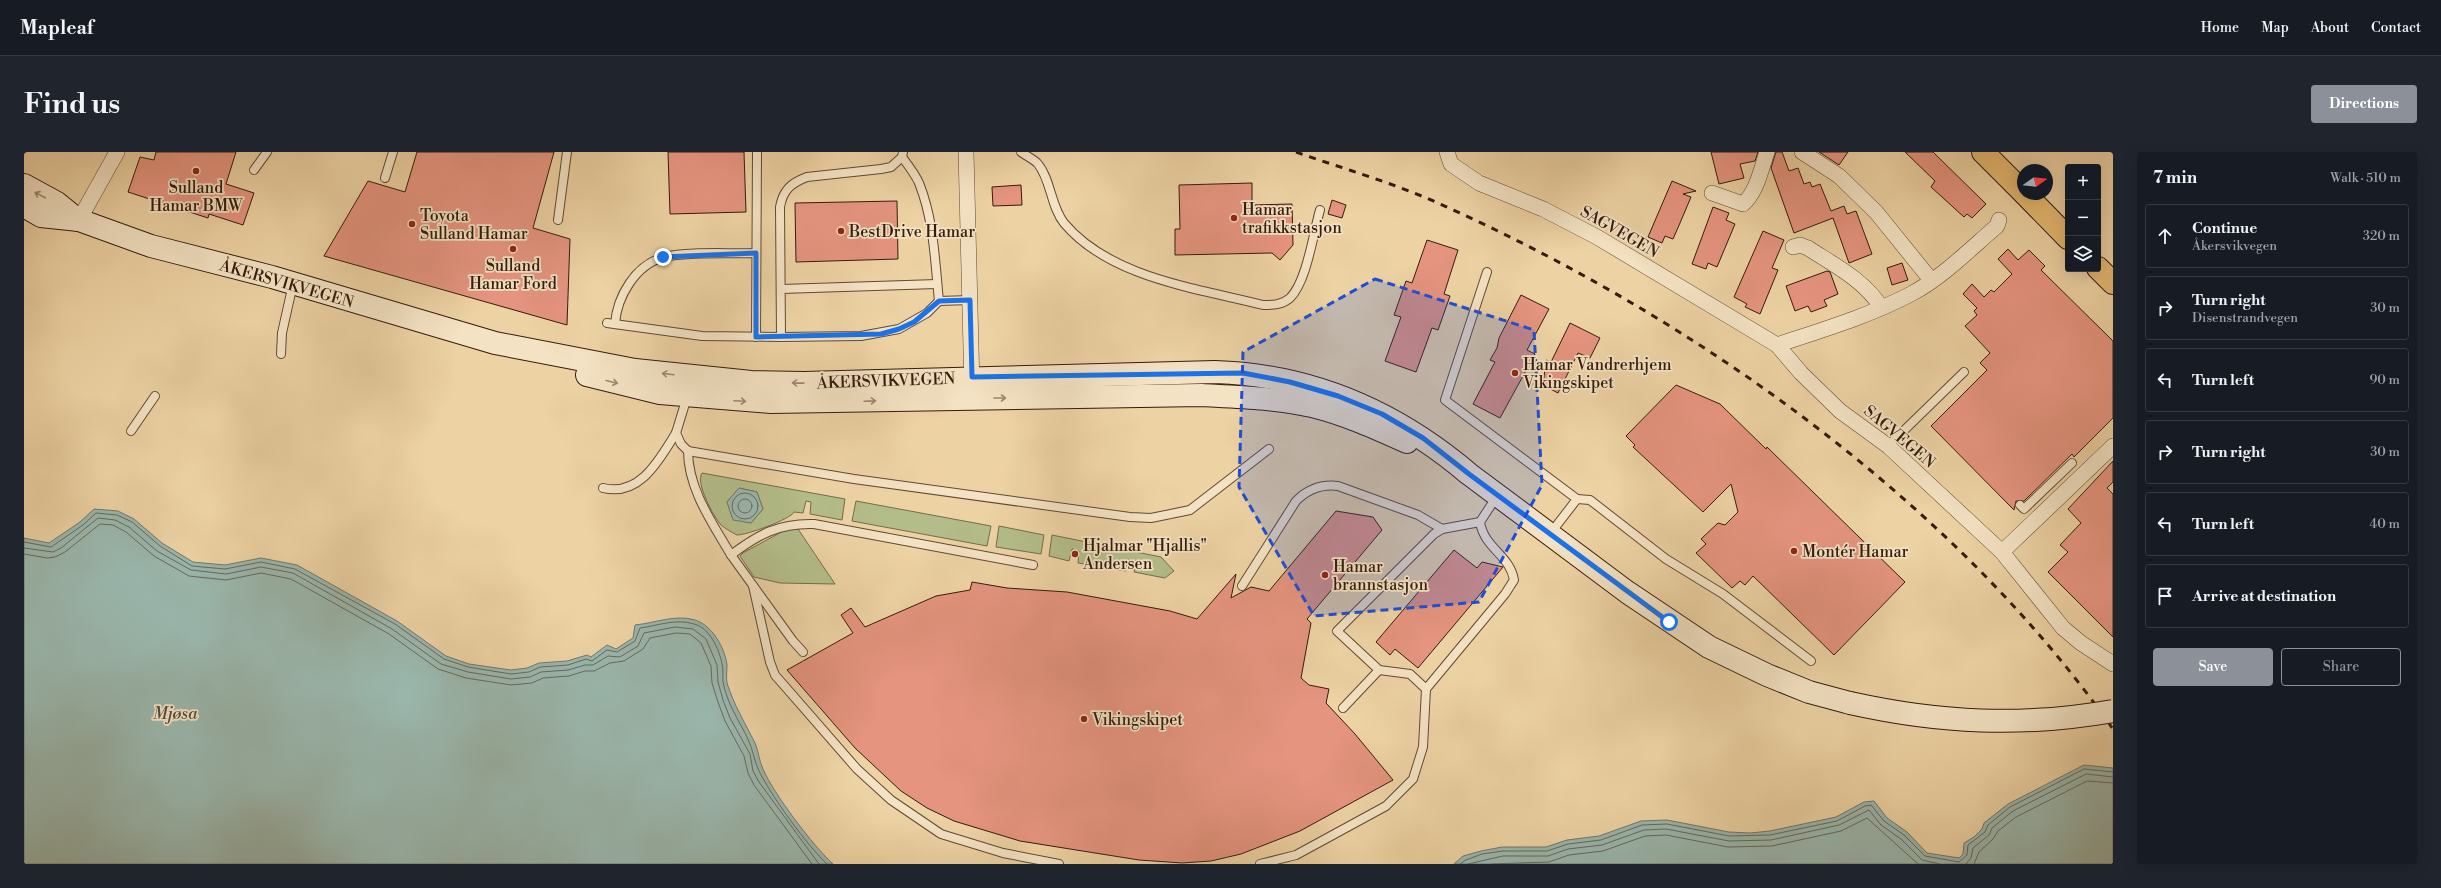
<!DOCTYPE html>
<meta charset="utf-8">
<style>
:root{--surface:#171b24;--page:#20242c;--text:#f1f3f6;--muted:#9ea1a6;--line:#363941;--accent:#8c9099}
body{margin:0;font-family:"Libre Bodoni",serif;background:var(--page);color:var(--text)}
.controls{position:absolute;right:12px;top:12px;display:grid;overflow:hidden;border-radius:4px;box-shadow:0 4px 16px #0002}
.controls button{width:36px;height:36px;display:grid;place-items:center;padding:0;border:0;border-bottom:1px solid var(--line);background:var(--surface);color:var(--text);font:20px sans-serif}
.compass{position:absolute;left:1993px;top:12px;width:36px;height:36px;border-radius:50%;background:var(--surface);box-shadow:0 4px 16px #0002;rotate:75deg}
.stop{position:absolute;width:12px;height:12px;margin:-9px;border:3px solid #1a73e8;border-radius:50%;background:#fff}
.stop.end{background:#1a73e8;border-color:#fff;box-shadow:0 1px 4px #0008}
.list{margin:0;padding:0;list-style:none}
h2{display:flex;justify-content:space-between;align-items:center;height:52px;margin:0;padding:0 16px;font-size:17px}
h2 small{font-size:13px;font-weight:400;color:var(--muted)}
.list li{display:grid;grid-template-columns:26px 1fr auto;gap:12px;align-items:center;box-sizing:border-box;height:64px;margin:0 8px 8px;padding:0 8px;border:1px solid var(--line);border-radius:4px}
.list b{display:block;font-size:15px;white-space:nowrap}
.list p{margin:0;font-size:13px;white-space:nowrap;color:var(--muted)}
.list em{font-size:13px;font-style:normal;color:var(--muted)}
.actions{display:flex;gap:8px;padding:12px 16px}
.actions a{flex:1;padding:9px 0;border:1px solid var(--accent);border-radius:4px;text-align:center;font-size:14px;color:var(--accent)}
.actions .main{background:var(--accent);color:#fff}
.icon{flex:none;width:22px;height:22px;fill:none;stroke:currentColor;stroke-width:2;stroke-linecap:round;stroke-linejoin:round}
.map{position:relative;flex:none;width:2089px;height:712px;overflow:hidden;border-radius:4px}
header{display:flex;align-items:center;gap:24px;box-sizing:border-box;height:56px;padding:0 20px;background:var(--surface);border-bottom:1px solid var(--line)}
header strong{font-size:19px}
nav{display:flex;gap:22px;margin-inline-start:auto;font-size:14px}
.intro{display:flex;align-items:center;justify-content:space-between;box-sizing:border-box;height:96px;padding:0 24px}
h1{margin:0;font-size:28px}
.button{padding:10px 18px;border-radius:4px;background:var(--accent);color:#fff;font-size:14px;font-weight:700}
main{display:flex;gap:24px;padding:0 24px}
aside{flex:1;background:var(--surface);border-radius:4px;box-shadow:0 4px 16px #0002}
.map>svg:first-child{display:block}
.green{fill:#b3bd89;stroke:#746c4c;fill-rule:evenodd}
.water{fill:#9ab6ac;stroke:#71786d}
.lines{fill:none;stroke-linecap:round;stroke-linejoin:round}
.shore{stroke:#67685d;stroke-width:1}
.building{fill:#e5947f;stroke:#341b0e}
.lane-casing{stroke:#624933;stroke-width:10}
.street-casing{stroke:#624933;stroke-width:16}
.secondary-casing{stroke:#341b0e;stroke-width:24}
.highway-casing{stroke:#341b0e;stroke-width:24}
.lane{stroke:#f3e2c3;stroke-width:8}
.street{stroke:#f3e2c3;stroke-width:15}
.secondary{stroke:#f3e2c3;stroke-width:22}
.highway{stroke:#e6b972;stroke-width:22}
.rail{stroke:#341b0e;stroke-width:3;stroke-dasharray:7 7;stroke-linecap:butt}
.secondary-bridge-casing{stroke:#341b0e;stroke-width:24;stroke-linecap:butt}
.secondary-bridge{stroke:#f3e2c3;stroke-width:22}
.oneway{stroke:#9d8872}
.route{stroke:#1a73e8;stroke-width:5}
.marked{fill:#1d4ed8;fill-opacity:0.2;stroke:#1d4ed8;stroke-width:3;stroke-dasharray:8 5;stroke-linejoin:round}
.poi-dot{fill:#8f2418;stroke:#f3e2c3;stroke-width:1.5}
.labels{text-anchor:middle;stroke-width:3.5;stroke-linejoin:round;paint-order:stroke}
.poi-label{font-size:16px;fill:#341b0e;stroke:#f3e2c3;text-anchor:start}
.street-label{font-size:16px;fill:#341b0e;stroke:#f3e2c3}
.water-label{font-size:17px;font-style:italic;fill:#534a3d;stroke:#f3e2c3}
</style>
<header>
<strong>Mapleaf</strong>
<nav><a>Home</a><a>Map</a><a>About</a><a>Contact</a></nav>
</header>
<div class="intro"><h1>Find us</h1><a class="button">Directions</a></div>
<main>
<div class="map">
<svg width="2089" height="712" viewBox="0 0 2089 712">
<rect width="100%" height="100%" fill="#edd2a3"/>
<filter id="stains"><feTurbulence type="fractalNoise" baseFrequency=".005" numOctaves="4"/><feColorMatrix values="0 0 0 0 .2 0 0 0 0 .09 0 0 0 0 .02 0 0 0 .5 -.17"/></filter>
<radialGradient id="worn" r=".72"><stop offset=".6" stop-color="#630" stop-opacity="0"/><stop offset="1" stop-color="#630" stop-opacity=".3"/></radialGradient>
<g class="green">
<path d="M678 321 821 347 818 368 786 362 787 350 782 349 779 361 770 360C767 367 723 383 713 383 707 380 702 377 697 373 690 365 671 331 678 321ZM715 336 733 340 739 357 727 371 709 367 703 350Z"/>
<path d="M832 349 967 374 963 394 828 369Z"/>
<path d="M975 374 1020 383 1017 402 972 395Z"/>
<path d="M771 376 774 377 811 432 756 431 730 425 716 404 719 401 761 378Z"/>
<path d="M1028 383 1137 405 1150 419 1141 426 1110 420 1112 409 1104 408 1102 419 1054 411 1055 399 1048 397 1045 409 1025 404Z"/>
</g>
<g class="water">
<path d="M715 336 733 340 739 357 727 371 709 368 703 350Z"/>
<path d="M70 357 94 359 110 367 138 391 169 410 201 413 237 406 273 413 373 469 422 504 445 512 487 518 503 516 515 511 543 509 563 503 567 505 583 493 592 497 609 486 611 473C631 471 652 462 671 468 688 473 701 496 703 513 703 519 702 525 703 531 710 553 721 571 731 591 735 600 735 609 739 617 749 641 790 695 809 712H0V386L25 391 56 370Z"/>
<path d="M2060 613 2089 616V712H1430L1439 704 1457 699 1478 695H1522L1543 688 1575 684 1617 669 1643 668 1705 680 1726 681 1746 679 1812 665 1840 650 1850 649 1863 666 1883 680 1903 701 1935 706 1939 702 1940 691 1950 685 1958 677 1960 671 1984 652Z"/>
</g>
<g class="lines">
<g class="shore">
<circle cx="721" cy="354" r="13"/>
<circle cx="721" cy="354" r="7"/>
<path d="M0 390 27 395 59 373 72 361 93 363 108 370 136 394 168 414 201 417 237 410 271 417 371 472 420 507 444 515 487 522 505 520 516 515 544 513 562 507 568 509 583 498 593 500 611 489 616 476C633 474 652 466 670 472 686 476 695 497 698 512 700 518 698 524 699 530 703 551 714 567 723 585 729 597 730 609 735 619 746 642 784 695 803 712"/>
<path d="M0 396 29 400 37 396 74 366 91 368 105 375 133 399 167 418 202 422 237 415 269 421 368 477 417 512 444 520 487 527 506 525 517 520 544 518 561 513H569L584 504 596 505 614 494 620 481 651 475 669 477 682 487 693 513 694 530 699 548 706 566 726 602 729 619 735 630 795 712"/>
<path d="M0 402 23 406 31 405 41 400 76 372 89 373 102 380 130 404 165 424 202 428 237 421 267 427 365 482 414 517 442 526 487 533 508 531 519 526 545 524 561 519H570L586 511 600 509 619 497 626 486 652 481 666 482 677 491 687 514 688 531 694 550 701 569 720 604 724 621 730 633 788 712"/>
<path d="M1436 712 1442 708 1458 702 1479 699H1523L1544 692 1577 688 1618 673 1643 672 1705 684 1746 683 1813 669 1841 654 1847 653 1860 669 1880 683 1901 704 1935 710 1943 703 1944 693 1961 680 1964 673 1986 655 2060 617 2089 620"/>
<path d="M1444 712 1479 704H1524L1544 697 1578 693 1620 678 1642 677 1705 689 1747 688 1815 673 1845 658 1857 673 1877 687 1898 708 1916 712"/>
<path d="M1468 712 1525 710 1545 703 1579 699 1621 684 1642 683 1704 695 1748 694 1817 679 1843 666 1894 712"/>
<path d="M1942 712 1947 706 1949 696 1965 683 1968 676 1989 659 2062 622 2089 625"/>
<path d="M1950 712 1955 700 1969 687 1974 679 1992 665 2063 629 2089 631"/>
</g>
</g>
<g class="building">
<path d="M132 0H212L202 32 230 41 219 73 185 62 184 66 104 40 116 5 130 8Z"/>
<path d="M393 0H530L509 76 546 87 543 173 300 104 344 29 381 40Z"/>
<path d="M644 0H720L722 60 646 62Z"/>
<path d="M1687 0H1734L1731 9 1716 12 1720 26 1695 32Z"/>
<path d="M1752 0H1758L1765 19 1774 16 1780 32 1786 30 1788 35 1796 32 1807 59 1820 54 1823 62 1832 59 1848 102 1825 111 1809 66 1770 81 1747 16Z"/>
<path d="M1795 0H1824L1815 13Z"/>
<path d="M1881 0H1909L1962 52 1948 66 1943 62 1940 65 1907 35 1911 29Z"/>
<path d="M1648 29 1672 39 1659 42 1667 45 1656 71 1649 87 1641 84 1638 91 1624 85Z"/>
<path d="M1228 31V53L1268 52 1269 93 1256 108 1248 101 1151 103V77H1156L1155 33Z"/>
<path d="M997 33 998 53 969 54 968 35Z"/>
<path d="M1308 48 1322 53 1318 66 1304 62Z"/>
<path d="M873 49 874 107 772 110 771 51Z"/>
<path d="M1689 55 1705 61 1702 68 1711 72 1693 115 1684 111 1682 117 1668 112Z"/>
<path d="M1739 79 1760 88 1748 116 1754 118 1736 162 1721 155 1723 152 1710 145Z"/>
<path d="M1403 88 1434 98 1420 142 1426 144 1414 178 1408 176 1392 220 1361 209 1377 165 1370 163 1382 129 1388 131Z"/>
<path d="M1984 97 1994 108 2005 98 2021 114 2017 118 2089 189V266L2050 305 2048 302 2000 349H1992L1990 358 1907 274 1963 218 1956 211 1966 201 1941 174 1953 163 1950 159 1953 156 1939 142 1948 132 1960 145 1967 138 1970 140 1988 122 1974 107Z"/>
<path d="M1878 111 1884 128 1868 133 1863 116Z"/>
<path d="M1803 119 1806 120 1814 142 1800 148 1803 154 1787 160 1784 154 1771 159 1762 134Z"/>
<path d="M1497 143 1525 157 1503 198 1511 202 1476 266 1449 252 1471 210 1466 208 1473 196 1475 186Z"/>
<path d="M1546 171 1576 186 1566 206 1554 201 1534 241 1519 233 1522 208 1527 210Z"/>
<path d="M1652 233 1696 252 1742 297 1743 295 1881 430 1810 503 1729 424 1721 433 1716 429 1708 436 1672 401 1682 392 1677 387 1694 371 1701 373 1714 360 1707 332 1679 360 1609 295 1611 293 1602 284Z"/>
<path d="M2089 309V330L2083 336 2089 342V485L2024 420 2044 400 2036 393 2057 371 2044 357Z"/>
<path d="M1312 359 1349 365 1358 378 1283 467 1287 471 1277 526 1285 533 1305 537 1302 551 1331 582 1369 628 1276 679 1217 702 1187 709 1158 711 1115 708 996 689 930 669 903 656 877 639 831 596 763 518 829 481 817 463 827 456 841 475 912 444 946 438 948 430 983 436 1043 440 1146 459 1173 467 1212 422 1207 446 1227 435 1245 439Z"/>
<path d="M1430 398 1453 416 1458 410 1479 415 1394 516 1371 497 1366 503 1352 490Z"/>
</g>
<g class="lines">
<defs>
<g id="lane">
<path d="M997 0C1002 4 1010 7 1014 12 1027 28 1027 55 1040 71 1086 126 1173 136 1239 153 1249 153 1258 153 1266 146 1283 129 1289 82 1296 58"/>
<path d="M878 5C884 13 891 22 895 31 910 68 911 110 915 149"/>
<path d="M230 18 243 0"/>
<path d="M361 26 369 0"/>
<path d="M534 68 543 0"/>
<path d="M1463 120 1421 248 1553 347"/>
<path d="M757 137 913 132"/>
<path d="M583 171 678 184 757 185 837 184 875 177 903 161 915 149 946 148"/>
<path d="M591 172C593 145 611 113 640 105 665 99 706 102 732 101"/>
<path d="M732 185 733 0"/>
<path d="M757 185 756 55C759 38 767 31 783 25L857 17 867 15 878 5 879 0"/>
<path d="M257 202 258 181 269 132"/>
<path d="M663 245 652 281 657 292 664 299 830 327 1106 365 1127 366 1166 358 1245 297"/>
<path d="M107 279 131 244"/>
<path d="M1864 294 1940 220"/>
<path d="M664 299C664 337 689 372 707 403"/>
<path d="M579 336C616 345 635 308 652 281"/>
<path d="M1996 353 2000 357 2048 311"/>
<path d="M1526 382 1553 347 1566 348 1642 407 1699 442 1787 509"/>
<path d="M729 434 746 510 751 523 833 617 867 648 917 682 979 701 1035 712"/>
<path d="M1218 434 1272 349C1284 337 1297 332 1314 334L1394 363 1418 377"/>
<path d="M779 500 769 489 707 403C735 382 755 371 790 372L1009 413"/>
<path d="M1402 537 1386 522 1355 518 1313 479 1410 382 1418 377 1456 370"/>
<path d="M1319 556 1355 518"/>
<path d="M1236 712 1272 703 1362 654 1389 627 1399 595 1402 537 1481 442 1490 428C1486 403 1460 396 1456 370L1473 344"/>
</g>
<g id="street">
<path d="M942 0 948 235"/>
<path d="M1423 0 1427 12 1455 31 1519 57 1573 85 1753 193C1798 178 1845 164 1887 142 1919 125 1946 97 1973 74L1975 68"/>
<path d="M1778 0 1815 24 1852 60 1907 128"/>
<path d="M1688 41 1719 52C1733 40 1737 17 1743 0"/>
<path d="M55 68 93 0"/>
<path d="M1769 95 1776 93 1784 96C1810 113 1840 128 1857 155"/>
<path d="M1753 193 1777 221 1816 259 1864 294 1978 400 2039 476 2057 491 2089 512"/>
<path d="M1978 400 2089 294"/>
</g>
<g id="secondary">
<path d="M0 33 33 51 54 68"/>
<path d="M0 54 17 64 55 68 127 94 248 125 471 191 611 218 727 230 780 231 1191 220C1288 223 1372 260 1445 322L1603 440 1685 495 1743 523 1785 540 1826 551"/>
<path d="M563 223 636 241 747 250 1178 243C1215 245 1252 246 1288 254 1321 262 1352 276 1383 290"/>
</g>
<g id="highway">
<path d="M1959 0 1999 40"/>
<path d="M2001 42 2044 86"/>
<path d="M2074 116 2089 131"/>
</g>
</defs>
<use href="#lane" class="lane-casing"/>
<use href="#street" class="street-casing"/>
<use href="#secondary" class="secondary-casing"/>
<use href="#highway" class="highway-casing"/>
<use href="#lane" class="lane"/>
<use href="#street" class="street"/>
<use href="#secondary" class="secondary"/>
<use href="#highway" class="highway"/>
<path class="rail" d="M1272 0C1320 17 1370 31 1416 52 1669 165 1929 349 2089 577"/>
<defs>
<path id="secondary-bridge" d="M1826 551C1916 571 1998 575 2089 559"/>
</defs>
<use href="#secondary-bridge" class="secondary-bridge-casing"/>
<use href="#secondary-bridge" class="secondary-bridge"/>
</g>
<defs><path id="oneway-shaft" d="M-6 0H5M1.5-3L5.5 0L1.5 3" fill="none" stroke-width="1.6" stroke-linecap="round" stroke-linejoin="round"/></defs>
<g class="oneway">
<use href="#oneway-shaft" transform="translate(16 43) rotate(-152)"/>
<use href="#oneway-shaft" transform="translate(644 222) rotate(-173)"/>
<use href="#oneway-shaft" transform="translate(588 230) rotate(14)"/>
<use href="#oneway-shaft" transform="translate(774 231) rotate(-179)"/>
<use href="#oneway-shaft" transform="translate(976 246)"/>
<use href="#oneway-shaft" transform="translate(716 249) rotate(3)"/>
<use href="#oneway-shaft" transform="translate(846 249) rotate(-2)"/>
</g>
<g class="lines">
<path class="route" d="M639 105 732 101V185L857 182 875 177 890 170 915 149 946 148 948 225 1219 221 1266 230 1314 244 1358 262 1399 286 1445 322 1645 470"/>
</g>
<path class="marked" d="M1351 127 1510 178 1518 333 1455 450 1290 464 1215 335 1219 200Z"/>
<g class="poi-dot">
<circle cx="172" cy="19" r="4"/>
<circle cx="1210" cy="66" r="4"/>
<circle cx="388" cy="72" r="4"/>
<circle cx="817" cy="79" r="4"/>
<circle cx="489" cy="97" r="4"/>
<circle cx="1491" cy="221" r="4"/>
<circle cx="1770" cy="399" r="4"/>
<circle cx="1051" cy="402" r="4"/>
<circle cx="1301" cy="423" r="4"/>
<circle cx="1060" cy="567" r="4"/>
</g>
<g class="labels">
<g class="poi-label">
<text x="172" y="41" text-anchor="middle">Sulland<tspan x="172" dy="18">Hamar BMW</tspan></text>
<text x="1218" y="63">Hamar<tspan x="1218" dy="18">trafikkstasjon</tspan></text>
<text x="396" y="69">Toyota<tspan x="396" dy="18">Sulland Hamar</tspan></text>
<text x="825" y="85">BestDrive Hamar</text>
<text x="489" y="119" text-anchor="middle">Sulland<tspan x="489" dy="18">Hamar Ford</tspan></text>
<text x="1499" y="218">Hamar Vandrerhjem<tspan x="1499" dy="18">Vikingskipet</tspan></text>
<text x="1059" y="399">Hjalmar "Hjallis"<tspan x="1059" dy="18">Andersen</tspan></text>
<text x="1778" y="405">Montér Hamar</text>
<text x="1309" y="420">Hamar<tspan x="1309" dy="18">brannstasjon</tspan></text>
<text x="1068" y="573">Vikingskipet</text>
</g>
<g class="street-label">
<text transform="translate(1596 79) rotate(30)" y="6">SAGVEGEN</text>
<text transform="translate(263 131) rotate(16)" y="6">ÅKERSVIKVEGEN</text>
<text transform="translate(862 228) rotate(-2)" y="6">ÅKERSVIKVEGEN</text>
<text transform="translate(1876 284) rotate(40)" y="6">SAGVEGEN</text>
</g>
<g class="water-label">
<text x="151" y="567">Mjøsa</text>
</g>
</g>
<rect width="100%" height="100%" filter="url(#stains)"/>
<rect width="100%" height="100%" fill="url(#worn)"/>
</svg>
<div class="controls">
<button>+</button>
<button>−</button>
<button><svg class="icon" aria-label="layers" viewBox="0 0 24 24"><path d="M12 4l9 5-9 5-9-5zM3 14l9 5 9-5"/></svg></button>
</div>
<svg class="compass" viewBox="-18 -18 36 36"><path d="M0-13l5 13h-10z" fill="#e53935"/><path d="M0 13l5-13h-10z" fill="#9ea1a6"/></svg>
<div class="stop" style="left:1645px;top:470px"></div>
<div class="stop end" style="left:639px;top:105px"></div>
</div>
<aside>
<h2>7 min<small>Walk · 510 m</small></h2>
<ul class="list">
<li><svg class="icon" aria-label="ahead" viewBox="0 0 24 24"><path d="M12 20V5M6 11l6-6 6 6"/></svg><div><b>Continue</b><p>Åkersvikvegen</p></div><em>320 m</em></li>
<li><svg class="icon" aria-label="right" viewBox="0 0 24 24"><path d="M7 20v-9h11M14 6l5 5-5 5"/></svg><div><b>Turn right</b><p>Disenstrandvegen</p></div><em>30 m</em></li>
<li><svg class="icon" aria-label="left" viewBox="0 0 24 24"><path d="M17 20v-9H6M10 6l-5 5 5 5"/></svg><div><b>Turn left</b></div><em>90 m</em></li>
<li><svg class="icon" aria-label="right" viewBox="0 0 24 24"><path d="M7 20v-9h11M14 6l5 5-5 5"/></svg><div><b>Turn right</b></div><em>30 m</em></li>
<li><svg class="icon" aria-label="left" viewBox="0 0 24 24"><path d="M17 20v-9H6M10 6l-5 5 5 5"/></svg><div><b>Turn left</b></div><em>40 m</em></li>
<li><svg class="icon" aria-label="arrive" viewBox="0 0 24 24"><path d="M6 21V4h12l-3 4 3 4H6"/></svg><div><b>Arrive at destination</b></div></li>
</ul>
<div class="actions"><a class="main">Save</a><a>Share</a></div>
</aside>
</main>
